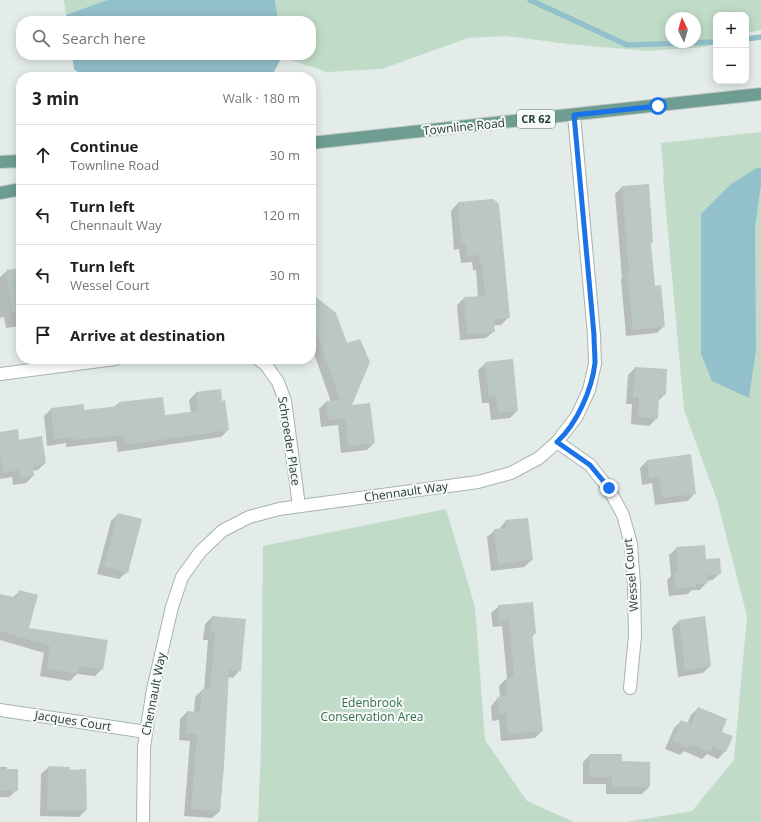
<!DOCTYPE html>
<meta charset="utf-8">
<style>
:root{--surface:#fff;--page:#f6f6f6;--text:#202124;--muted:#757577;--line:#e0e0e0}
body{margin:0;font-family:"Open Sans",sans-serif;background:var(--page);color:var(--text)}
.controls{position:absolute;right:12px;top:12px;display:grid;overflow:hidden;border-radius:8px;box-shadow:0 2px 10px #0003}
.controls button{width:36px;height:36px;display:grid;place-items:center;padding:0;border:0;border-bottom:1px solid var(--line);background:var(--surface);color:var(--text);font:20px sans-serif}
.compass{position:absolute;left:665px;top:12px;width:36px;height:36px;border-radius:50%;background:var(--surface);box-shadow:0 2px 10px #0003;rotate:355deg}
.stop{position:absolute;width:12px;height:12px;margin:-9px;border:3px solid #1a73e8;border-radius:50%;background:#fff}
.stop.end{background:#1a73e8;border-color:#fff;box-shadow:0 1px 4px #0008}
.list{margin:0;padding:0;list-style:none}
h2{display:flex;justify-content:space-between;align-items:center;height:52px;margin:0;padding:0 16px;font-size:17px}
h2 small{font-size:13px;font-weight:400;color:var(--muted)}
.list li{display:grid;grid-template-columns:26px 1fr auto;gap:12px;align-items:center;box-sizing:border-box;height:60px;padding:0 16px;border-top:1px solid var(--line)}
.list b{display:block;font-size:15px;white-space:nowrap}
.list p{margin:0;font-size:13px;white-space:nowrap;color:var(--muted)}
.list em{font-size:13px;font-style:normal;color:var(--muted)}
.icon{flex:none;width:22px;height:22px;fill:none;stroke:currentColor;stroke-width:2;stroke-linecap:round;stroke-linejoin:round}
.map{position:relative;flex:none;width:761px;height:822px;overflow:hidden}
.search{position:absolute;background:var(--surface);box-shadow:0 2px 10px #0003;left:16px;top:16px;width:300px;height:44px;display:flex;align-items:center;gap:10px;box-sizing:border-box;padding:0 14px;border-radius:16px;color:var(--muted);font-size:15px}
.panel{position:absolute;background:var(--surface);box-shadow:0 2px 10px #0003;left:16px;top:72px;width:300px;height:292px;border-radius:16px}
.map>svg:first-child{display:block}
.green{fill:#c0dbc7;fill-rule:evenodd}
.water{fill:#93c1cb}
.shadow{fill:#0003}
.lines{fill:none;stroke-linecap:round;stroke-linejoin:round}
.stream{stroke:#93c1cb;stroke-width:5.5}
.building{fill:#bac7c2}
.street-casing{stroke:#a7b4b0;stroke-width:14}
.primary-casing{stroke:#c2c8c7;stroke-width:14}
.street{stroke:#fff;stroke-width:12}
.primary{stroke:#6e9d91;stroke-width:12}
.route{stroke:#1a73e8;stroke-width:5}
.labels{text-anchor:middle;stroke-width:4;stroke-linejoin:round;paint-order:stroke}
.shield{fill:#f5f9f7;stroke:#647570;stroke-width:1}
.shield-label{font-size:11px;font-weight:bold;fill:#263c36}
.street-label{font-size:12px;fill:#263c36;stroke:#f5f9f7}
.park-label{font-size:12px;fill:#346e4b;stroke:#f5f9f7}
</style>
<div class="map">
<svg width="761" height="822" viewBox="0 0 761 822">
<rect width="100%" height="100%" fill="#e4ece9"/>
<g class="green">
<path d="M64 0H107L66 15Z"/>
<path d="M275 0H761V30L746 33V15H716V43L705 47 647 51 568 44 506 36 468 38 382 69 327 72 282 57V55H311V21H278ZM671 18H695V42H671Z"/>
<path d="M761 132V822H626L692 811 734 760 747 616 717 500 684 410 663 177H664L661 143Z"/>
<path d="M446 509 475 607 485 740 527 801 574 822H258L261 746 263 546Z"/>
</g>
<g class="water">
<path d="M107 0H275L278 21H67L66 15Z"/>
<path d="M72 55H282V57L271 77H83L74 69Z"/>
<path d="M757 168H761V184L755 228 756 350 749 398 712 381 701 354V214L731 184Z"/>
</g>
<g class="shadow">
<path d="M622 187 652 242 650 245 654 287 664 326 657 333 626 336 621 279 622 278 615 194Z"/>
<path d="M492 200 509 317 501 325H493L494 331 486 338 460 340 457 305 464 298 478 297 476 270H473L472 262 461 263 459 249 454 250 451 211 458 203Z"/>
<path d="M21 269V326L6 328 4 317 0 318V277L7 271Z"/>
<path d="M311 295 350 406 374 443 367 450 341 453 338 425 321 427 319 409 326 402H331L311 345Z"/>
<path d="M486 363 517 411 510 418 491 420 489 403H482L478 370Z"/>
<path d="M635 368 665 394 658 401 657 418 649 426 631 424 632 404H626L628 375Z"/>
<path d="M196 393 222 402 228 430 221 437 118 452 116 441 66 447V443L47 446 44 416 51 409 83 405V411L114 407 119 403 165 416 191 413 189 400Z"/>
<path d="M0 433 45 463 38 470 32 471 33 476 26 483 13 485 12 477 0 479Z"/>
<path d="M690 456 695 493 688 501 655 505 652 483 642 485 640 468 647 461Z"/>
<path d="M118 514 127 572 119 579 97 574 111 521Z"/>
<path d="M506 521 532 560 524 567 491 571 487 537 495 530 499 529Z"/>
<path d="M677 548 720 573 713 580 707 581V582L700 590H692L688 594 669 596 667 580 671 576 669 555Z"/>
<path d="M20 591 27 629 102 669 95 676 77 674 70 681 40 676 44 653 0 640V595L12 598Z"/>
<path d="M499 606 535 633 532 637 542 731 535 738 501 741 499 720 492 721 491 706 498 698H500L499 686 507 678 502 626 493 627 491 613Z"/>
<path d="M212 617 240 670 233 678 228 677 223 766 220 811 212 818 184 816 190 741 179 740 180 719 187 712H194L195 697 202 690H204L208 640H203L205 624Z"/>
<path d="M679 621 710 666 703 673 678 677 672 628Z"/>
<path d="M698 708 725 751 718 759 707 754 702 759 684 751 680 755 665 749 674 728 681 721 687 724 691 715Z"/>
<path d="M590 755 621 762 649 787 642 794H606V784H583V762Z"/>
<path d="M0 767H7V770L17 790 9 797H0Z"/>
<path d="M49 767 69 772 86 810 79 817 40 816 41 774Z"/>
</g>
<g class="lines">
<g class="stream">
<path d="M530 0 627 45 716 42"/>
<path d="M746 39 761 37"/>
</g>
</g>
<g class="building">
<path d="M649 184 653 242 651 243 655 286 661 285 665 327 633 330 627 271H629L622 186Z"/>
<path d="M493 199 499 204 510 318 494 319 495 332 467 334 464 297 485 296 482 263 480 264 479 255 467 256 466 243H461L458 202Z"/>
<path d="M21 268V311L12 312 6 270Z"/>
<path d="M311 293 336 313 347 343 360 339 370 362 352 405 370 403 375 443 348 446 345 419 328 420 326 401 340 400 317 334 311 330Z"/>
<path d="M513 359 518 411 498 413 496 396 489 397 485 362Z"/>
<path d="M635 367 667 369 666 395H659L658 419 638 417 639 397H633Z"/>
<path d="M221 389 222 401 225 400 229 430 125 445 123 435 73 440V437L54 439 51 408 84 404V410L119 406V402L163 397 165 415 198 411 196 392Z"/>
<path d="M18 429 19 440 42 436 46 463 33 466 34 476 20 479 19 470 3 473 0 455V432Z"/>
<path d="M691 454 696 494 662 498 659 476 649 478 647 460Z"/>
<path d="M118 513 142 519 128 573 104 566Z"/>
<path d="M528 518 533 560 498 564 494 529 506 528 505 520Z"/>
<path d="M705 545 706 559 720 558 721 574 707 575 708 583 696 584V587L676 589 674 572 678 571 676 547Z"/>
<path d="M19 590 38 595 29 628 108 640 103 670 79 666 78 674 47 669 50 646 0 631V594L17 598Z"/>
<path d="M533 602 536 634H532L543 731 508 734 506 713 499 714 497 697 507 696 506 678 514 677 509 619 499 620 498 605Z"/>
<path d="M212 616 246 619 241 671 229 670 224 766 220 811 191 809 197 734 186 733 187 711 200 712 202 689H210L215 633H210Z"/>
<path d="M705 616 711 666 685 670 679 620Z"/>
<path d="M698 707 727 719 722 732 733 736 726 752 713 747 710 752 690 744 688 748 672 741 681 720 691 724Z"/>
<path d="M590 754H622V761L650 762V787H612V777H589Z"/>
<path d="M48 766 70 767V770L86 769 87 810H47Z"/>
<path d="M0 769H18V791L0 790Z"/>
</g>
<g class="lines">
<defs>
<g id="street">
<path d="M258 359 266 365 278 382 285 401 299 506"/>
<path d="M0 374 115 359"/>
<path d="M557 442 590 465 609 489 623 515 631 544 634 585 635 636 630 688"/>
<path d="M0 710 146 732"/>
<path d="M143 822 144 747 153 689 172 607 182 577 200 552 222 531 249 517 279 509 478 482 511 473 539 458 557 442 577 416 589 390 595 364 594 335 574 115"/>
</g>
<g id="primary">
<path d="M311 143 761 94"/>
<path d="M0 162 21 161"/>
<path d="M0 193 21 189"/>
</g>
</defs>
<use href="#street" class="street-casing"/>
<use href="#primary" class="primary-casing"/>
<use href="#street" class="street"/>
<use href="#primary" class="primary"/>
</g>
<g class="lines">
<path class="route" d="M609 488 590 465 557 442C577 424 592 389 595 363 595 354 594 344 594 335L574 115 658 106"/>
</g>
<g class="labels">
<rect class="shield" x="517" y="110" width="38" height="18" rx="3"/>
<g class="shield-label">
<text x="536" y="123">CR 62</text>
</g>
<g class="street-label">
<text transform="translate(464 127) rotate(-6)" y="4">Townline Road</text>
<text transform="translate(289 441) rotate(81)" y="4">Schroeder Place</text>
<text transform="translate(406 492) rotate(-8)" y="4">Chennault Way</text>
<text transform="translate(631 575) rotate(-95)" y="4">Wessel Court</text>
<text transform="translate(154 694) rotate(-79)" y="4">Chennault Way</text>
<text transform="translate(73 721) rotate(9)" y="4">Jacques Court</text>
</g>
<g class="park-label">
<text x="372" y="707">Edenbrook<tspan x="372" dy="14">Conservation Area</tspan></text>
</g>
</g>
</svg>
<div class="controls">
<button>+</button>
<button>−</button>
</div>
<svg class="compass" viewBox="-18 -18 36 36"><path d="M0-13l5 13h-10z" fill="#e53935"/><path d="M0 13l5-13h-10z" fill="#757577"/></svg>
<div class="stop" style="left:658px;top:106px"></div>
<div class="stop end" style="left:609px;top:488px"></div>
<div class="search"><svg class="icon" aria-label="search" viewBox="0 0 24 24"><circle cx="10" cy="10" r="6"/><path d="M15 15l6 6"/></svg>Search here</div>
<section class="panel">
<h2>3 min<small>Walk · 180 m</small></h2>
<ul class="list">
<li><svg class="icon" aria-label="ahead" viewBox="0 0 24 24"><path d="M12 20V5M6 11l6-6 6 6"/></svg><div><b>Continue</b><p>Townline Road</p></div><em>30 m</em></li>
<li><svg class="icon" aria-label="left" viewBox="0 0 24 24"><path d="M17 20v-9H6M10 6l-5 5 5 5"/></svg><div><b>Turn left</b><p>Chennault Way</p></div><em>120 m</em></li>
<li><svg class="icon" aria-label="left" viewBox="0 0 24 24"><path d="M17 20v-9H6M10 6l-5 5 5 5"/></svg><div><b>Turn left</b><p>Wessel Court</p></div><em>30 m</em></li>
<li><svg class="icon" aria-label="arrive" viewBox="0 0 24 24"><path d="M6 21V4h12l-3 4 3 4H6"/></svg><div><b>Arrive at destination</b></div></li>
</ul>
</section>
</div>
